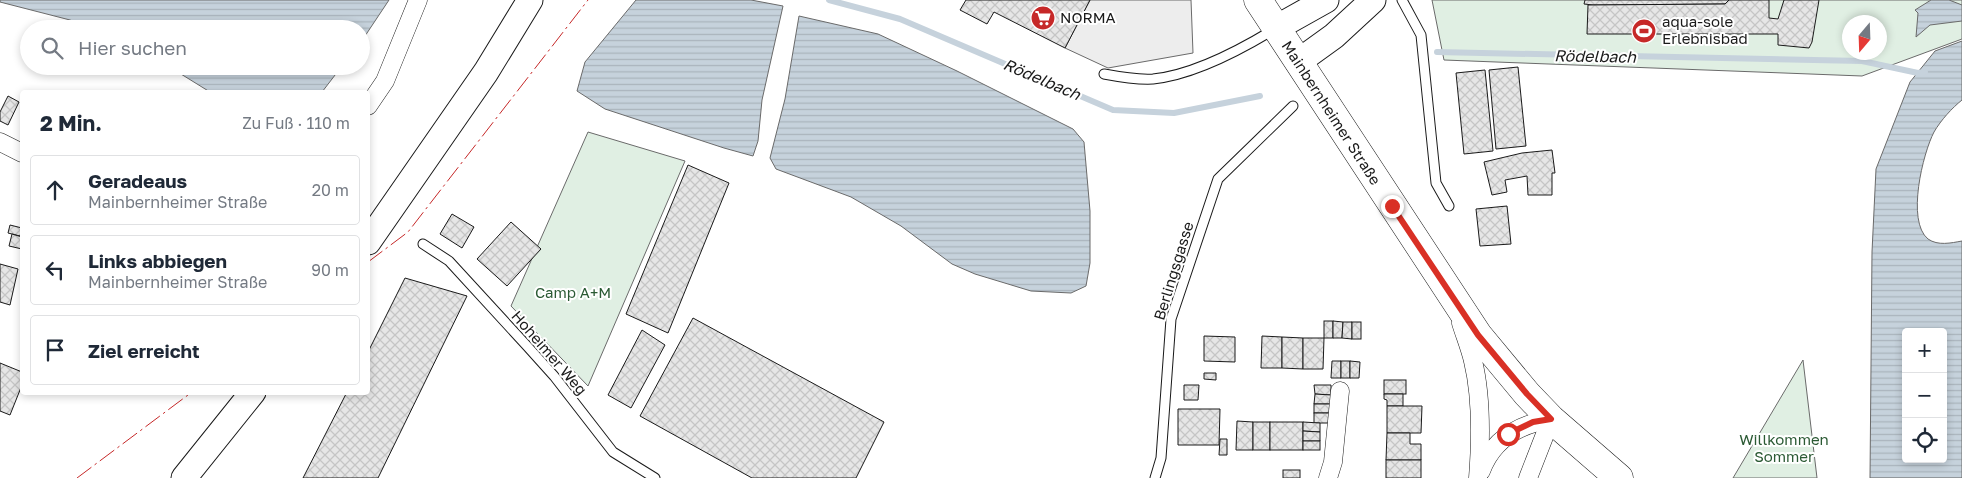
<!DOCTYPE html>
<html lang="de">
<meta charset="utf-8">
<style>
:root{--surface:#fff;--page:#f2f2f3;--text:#1f2937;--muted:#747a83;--line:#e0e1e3}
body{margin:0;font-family:"Golos Text",sans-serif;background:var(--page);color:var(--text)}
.controls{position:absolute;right:15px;bottom:15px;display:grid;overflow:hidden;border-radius:5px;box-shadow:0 2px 8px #0003}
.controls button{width:45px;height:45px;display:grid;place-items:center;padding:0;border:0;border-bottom:1px solid var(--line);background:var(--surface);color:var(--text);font:25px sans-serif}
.compass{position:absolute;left:1842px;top:15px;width:45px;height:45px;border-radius:50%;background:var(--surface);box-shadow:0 2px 8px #0003;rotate:199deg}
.stop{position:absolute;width:15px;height:15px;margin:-11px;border:4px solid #d93025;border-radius:50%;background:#fff}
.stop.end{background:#d93025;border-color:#fff;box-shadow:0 1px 5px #0008}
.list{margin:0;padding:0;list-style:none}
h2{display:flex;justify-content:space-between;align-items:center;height:65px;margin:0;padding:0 20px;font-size:21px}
h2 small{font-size:16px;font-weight:400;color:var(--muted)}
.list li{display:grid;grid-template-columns:32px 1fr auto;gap:15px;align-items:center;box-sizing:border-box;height:70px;margin:0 10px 10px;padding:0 10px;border:1px solid var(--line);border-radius:5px}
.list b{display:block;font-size:19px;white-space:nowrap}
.list p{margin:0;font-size:16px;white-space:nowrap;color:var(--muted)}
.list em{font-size:16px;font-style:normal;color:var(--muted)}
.icon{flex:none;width:28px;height:28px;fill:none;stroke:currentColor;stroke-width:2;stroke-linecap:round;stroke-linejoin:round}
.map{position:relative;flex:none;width:1962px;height:478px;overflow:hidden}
.search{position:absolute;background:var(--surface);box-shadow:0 2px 8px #0003;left:20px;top:20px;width:350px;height:55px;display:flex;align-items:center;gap:12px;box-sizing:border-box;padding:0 18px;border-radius:28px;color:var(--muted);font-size:19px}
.panel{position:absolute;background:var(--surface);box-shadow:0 2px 8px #0003;left:20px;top:90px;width:350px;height:305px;border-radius:5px}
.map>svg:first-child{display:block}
.garden{fill:#e0efe3;stroke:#6a6a6a;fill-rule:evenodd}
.parking{fill:#ededed;stroke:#6a6a6a}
.water{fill:url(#water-rules);stroke:#6a6a6a;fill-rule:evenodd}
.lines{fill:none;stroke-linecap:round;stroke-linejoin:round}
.stream{stroke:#c6d2dc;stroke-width:6}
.building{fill:url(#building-cross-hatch);stroke:#1a1a1a}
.lane-casing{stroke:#1a1a1a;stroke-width:11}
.street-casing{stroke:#1a1a1a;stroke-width:19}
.secondary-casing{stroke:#1a1a1a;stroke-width:27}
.primary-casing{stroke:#1a1a1a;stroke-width:29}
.lane{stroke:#fff;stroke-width:9}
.street{stroke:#fff;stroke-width:18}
.secondary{stroke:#fff;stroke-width:25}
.primary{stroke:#fff;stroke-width:28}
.power{stroke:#c62828;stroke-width:1;stroke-dasharray:18 4 2.5 4;stroke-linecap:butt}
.route{stroke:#d93025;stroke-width:6}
.labels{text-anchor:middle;stroke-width:4;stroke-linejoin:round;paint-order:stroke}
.poi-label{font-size:15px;fill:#1a1a1a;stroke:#fff;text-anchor:start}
.street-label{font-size:15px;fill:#1a1a1a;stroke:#fff}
.park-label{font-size:15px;fill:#2b5a34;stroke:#fff}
.water-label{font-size:16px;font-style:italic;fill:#1a1a1a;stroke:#fff}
</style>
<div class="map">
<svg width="1962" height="478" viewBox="0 0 1962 478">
<defs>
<pattern id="water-rules" width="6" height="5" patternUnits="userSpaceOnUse" patternTransform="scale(1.25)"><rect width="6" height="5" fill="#c6d2dc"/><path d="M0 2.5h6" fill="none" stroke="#aab4bc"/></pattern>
<pattern id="building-cross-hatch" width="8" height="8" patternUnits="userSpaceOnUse" patternTransform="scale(1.25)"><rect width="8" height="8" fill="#e6e6e6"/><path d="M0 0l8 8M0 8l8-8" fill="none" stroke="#c5c5c5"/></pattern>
</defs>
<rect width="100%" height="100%" fill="#fff"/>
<g class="garden">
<path d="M1432 0H1962V39L1862 76 1444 60ZM1850 22H1880V52H1850Z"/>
<path d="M588 132 685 161 588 386 511 306Z"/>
<path d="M1803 360 1817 478H1733Z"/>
</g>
<path class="parking" d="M1090 0H1191L1193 53 1108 68 1065 48Z"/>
<g class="water">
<path d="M0 0H389L361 42V29H92L70 20 0 2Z"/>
<path d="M636 0H751L783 6 762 100 758 141 753 156 724 148 605 109 577 91 585 62Z"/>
<path d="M1931 0H1949L1962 5V21L1930 25 1916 37 1918 13 1915 10Z"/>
<path d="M799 16 878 34 957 71 1073 129 1084 142 1090 211V263L1086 286 1071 293 1031 291 975 274 952 264 901 226 851 197 776 169 770 158 785 99Z"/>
<path d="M1962 41V100C1952 108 1941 120 1934 132 1923 153 1906 221 1928 239 1938 246 1951 243 1962 241V478H1870L1872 252 1876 169 1910 82 1935 51ZM1906 332H1943V459H1906Z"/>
<path d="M168 66H342L322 92H210Z"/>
</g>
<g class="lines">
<g class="stream">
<path d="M829 0 900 19 1113 110 1174 113 1260 96"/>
<path d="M1437 52 1862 61 1918 73 1925 72"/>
</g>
</g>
<g class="building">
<path d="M966 0H1090L1065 48 994 12 987 24 960 10Z"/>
<path d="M1585 0H1729L1725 4 1593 5 1584 4Z"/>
<path d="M1729 0H1769V18L1778 19 1784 0H1819L1812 42 1809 48 1778 45V34H1587L1588 5 1725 4Z"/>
<path d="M1518 67 1526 146 1496 149 1489 70Z"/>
<path d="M1485 70 1493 151 1464 154 1456 73Z"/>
<path d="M8 96 19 102 8 125 0 121V112Z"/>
<path d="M1552 150 1555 173H1552V195H1528L1527 176 1505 180 1507 192 1492 195 1484 162 1522 153Z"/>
<path d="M688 165 729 183 668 333 626 314Z"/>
<path d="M1507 206 1511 244 1480 246 1476 209Z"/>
<path d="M452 214 474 227 462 248 440 234Z"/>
<path d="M511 222 541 249 507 286 477 259Z"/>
<path d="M10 225 22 228 20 236 8 233Z"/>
<path d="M12 234 22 237V249L9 246Z"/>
<path d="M0 264 18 269 10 305 0 302Z"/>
<path d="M405 278 467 296 378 478H303L347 392H368V352Z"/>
<path d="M693 318 884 422 856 478H752L640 416Z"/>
<rect x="1324" y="321" width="9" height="17"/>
<path d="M1333 321 1343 322 1342 338H1333Z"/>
<path d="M1343 322H1352V339L1342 338Z"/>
<rect x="1352" y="322" width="9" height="17"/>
<path d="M642 330 665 345 631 408 608 395Z"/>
<path d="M1204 336 1235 337V362L1204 361Z"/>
<path d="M1262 336 1282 337V368H1261Z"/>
<path d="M1282 337 1303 338V369L1282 368Z"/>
<path d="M1303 338H1324L1323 369H1303Z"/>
<path d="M1332 361H1341V378H1331Z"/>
<rect x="1341" y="361" width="9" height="17"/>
<path d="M1350 361 1360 362 1359 378H1350Z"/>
<path d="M0 363 22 372V385L10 415 0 411Z"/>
<path d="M1204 373H1216V380L1204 379Z"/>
<rect x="1384" y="380" width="22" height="14"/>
<path d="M1184 385H1199L1198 400H1184Z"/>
<path d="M1314 385H1331V395L1315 394Z"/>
<path d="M1315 394 1331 395V404H1314Z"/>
<path d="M1384 394H1403V406H1387V400L1384 399Z"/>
<rect x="1314" y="404" width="17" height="9"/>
<path d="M1387 406H1422L1421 433H1387Z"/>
<path d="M1178 409H1220L1219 445H1178Z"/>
<rect x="1314" y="413" width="17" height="10"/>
<path d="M1237 421 1253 422V450H1236Z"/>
<rect x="1253" y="422" width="17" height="28"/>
<rect x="1270" y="422" width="33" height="28"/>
<path d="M1303 422 1320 423V432L1303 431Z"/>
<path d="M1303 431 1320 432V441H1303Z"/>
<path d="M1387 433H1410V444H1421V460H1386Z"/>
<path d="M1220 439H1227V455H1219Z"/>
<rect x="1303" y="441" width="17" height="9"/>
<rect x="1386" y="460" width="35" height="18"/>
<rect x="1283" y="470" width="17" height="8"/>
</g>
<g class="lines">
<defs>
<g id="lane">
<path d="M1402 0 1421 35 1436 183 1449 206"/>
<path d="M1104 74C1120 77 1137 80 1153 79 1193 75 1240 50 1273 30"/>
<path d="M423 244 449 261 527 346 554 376 613 452 655 478"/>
<path d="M1155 478 1161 458 1171 319 1218 179 1293 106"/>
</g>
<g id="street">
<path d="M368 106 385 81 418 0"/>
<path d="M0 142 22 153"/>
<path d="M1461 323C1465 336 1470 348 1473 361 1482 398 1481 440 1478 478"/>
<path d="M1481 471C1493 439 1520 424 1551 419"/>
<path d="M1328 478 1333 462 1340 391"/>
<path d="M1528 478 1551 419"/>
</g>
<g id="secondary">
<path d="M1276 28 1326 0"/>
<path d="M1298 62 1334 36 1373 0"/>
<path d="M368 242 486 72 530 0"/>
<path d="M184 478 253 392"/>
</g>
<path id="primary" d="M1258 0 1478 335 1527 394 1551 419 1619 478"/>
</defs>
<use href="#lane" class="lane-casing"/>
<use href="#street" class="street-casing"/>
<use href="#secondary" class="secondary-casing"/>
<use href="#primary" class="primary-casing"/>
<use href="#lane" class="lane"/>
<use href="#street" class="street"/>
<use href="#secondary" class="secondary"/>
<use href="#primary" class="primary"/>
<g class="power">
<path d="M368 262 408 232 588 0"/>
<path d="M77 478 192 392"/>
</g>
</g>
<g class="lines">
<path class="route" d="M1392 206 1478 335 1527 394 1551 419 1533 422 1508 434"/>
</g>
<defs>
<symbol id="supermarket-disc" viewBox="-11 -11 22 22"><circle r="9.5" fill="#c62828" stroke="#fff"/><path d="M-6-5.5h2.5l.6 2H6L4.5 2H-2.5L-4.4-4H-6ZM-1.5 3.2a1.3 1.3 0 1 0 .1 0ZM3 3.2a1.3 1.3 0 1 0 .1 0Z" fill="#fff"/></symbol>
<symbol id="stadium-disc" viewBox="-11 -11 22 22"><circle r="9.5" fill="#c62828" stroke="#fff"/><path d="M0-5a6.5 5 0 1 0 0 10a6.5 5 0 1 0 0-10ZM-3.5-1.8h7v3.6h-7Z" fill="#fff"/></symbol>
</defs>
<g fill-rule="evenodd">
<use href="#supermarket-disc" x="1029" y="4" width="28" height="28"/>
<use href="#stadium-disc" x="1630" y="17" width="28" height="28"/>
</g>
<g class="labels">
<g class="poi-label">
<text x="1060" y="23">NORMA</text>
<text x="1662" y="27">aqua-sole<tspan x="1662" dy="17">Erlebnisbad</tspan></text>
</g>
<g class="street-label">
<text transform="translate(1331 113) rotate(57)" y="5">Mainbernheimer Straße</text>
<text transform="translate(1174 271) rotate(-73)" y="5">Berlingsgasse</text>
<text transform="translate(549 353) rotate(49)" y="5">Hoheimer Weg</text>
</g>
<g class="park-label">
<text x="573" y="298">Camp A+M</text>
<text x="1784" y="445">Willkommen<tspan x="1784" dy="17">Sommer</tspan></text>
</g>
<g class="water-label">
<text transform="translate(1595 56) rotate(1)" y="6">Rödelbach</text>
<text transform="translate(1042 79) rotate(23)" y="6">Rödelbach</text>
</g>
</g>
</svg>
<div class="controls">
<button>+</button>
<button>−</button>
<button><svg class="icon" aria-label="locate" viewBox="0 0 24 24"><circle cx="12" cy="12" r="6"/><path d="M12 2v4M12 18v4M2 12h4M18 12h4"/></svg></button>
</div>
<svg class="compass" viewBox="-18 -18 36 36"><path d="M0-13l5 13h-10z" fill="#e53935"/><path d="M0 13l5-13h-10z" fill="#747a83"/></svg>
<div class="stop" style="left:1508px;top:434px"></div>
<div class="stop end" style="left:1392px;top:206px"></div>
<div class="search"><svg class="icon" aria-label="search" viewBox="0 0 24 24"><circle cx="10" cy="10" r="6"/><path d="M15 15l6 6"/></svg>Hier suchen</div>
<section class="panel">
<h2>2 Min.<small>Zu Fuß · 110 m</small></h2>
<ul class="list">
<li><svg class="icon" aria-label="ahead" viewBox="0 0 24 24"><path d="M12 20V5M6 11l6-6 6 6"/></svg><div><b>Geradeaus</b><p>Mainbernheimer Straße</p></div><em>20 m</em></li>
<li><svg class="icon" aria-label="left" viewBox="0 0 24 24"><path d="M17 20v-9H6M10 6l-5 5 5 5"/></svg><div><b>Links abbiegen</b><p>Mainbernheimer Straße</p></div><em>90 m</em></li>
<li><svg class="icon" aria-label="arrive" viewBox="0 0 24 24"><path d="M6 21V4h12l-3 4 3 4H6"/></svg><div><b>Ziel erreicht</b></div></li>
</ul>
</section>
</div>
